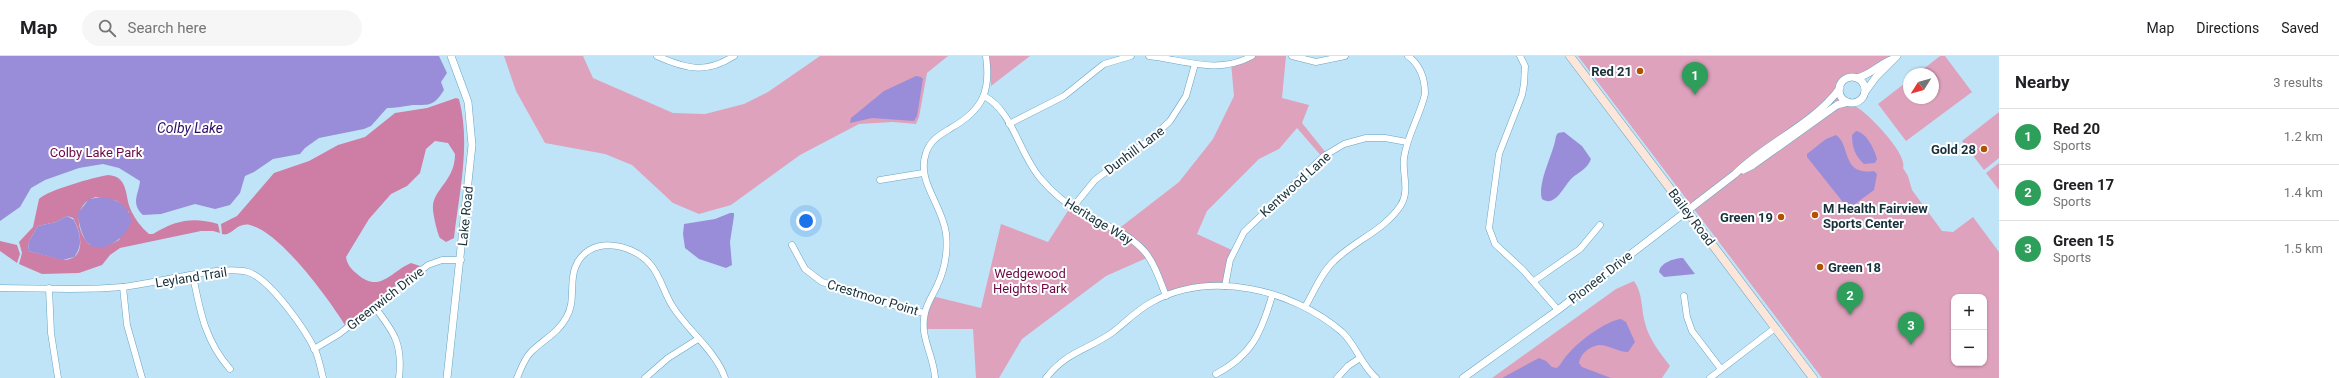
<!DOCTYPE html>
<meta charset="utf-8">
<style>
:root{--surface:#fff;--page:#f6f6f6;--text:#202124;--muted:#757577;--line:#e0e0e0;--accent:#b05200}
body{margin:0;font-family:Roboto,sans-serif;background:var(--page);color:var(--text)}
.controls{position:absolute;right:12px;bottom:12px;display:grid;overflow:hidden;border-radius:8px;box-shadow:0 1px 3px #0004}
.controls button{width:36px;height:36px;display:grid;place-items:center;padding:0;border:0;border-bottom:1px solid var(--line);background:var(--surface);color:var(--text);font:20px sans-serif}
.compass{position:absolute;left:1903px;top:12px;width:36px;height:36px;border-radius:50%;background:var(--surface);box-shadow:0 1px 3px #0004;rotate:233deg}
.you{position:absolute;left:806px;top:165px;width:14px;height:14px;margin:-10px;border:3px solid #fff;border-radius:50%;background:#1a73e8;box-shadow:0 0 0 6px #1a73e833}
.badge{display:grid;place-items:center;width:26px;height:26px;border-radius:50%;background:var(--accent);color:#fff;font-size:13px;font-weight:700}
.pin{position:absolute;translate:-50% -33px;filter:drop-shadow(0 1px 2px #0008)}
.pin::after{content:'';position:absolute;top:21px;width:14px;height:12px;background:inherit;clip-path:polygon(0 0,100% 0,50% 100%)}
.list{margin:0;padding:0;list-style:none}
h2{display:flex;justify-content:space-between;align-items:center;height:52px;margin:0;padding:0 16px;font-size:17px}
h2 small{font-size:13px;font-weight:400;color:var(--muted)}
.list li{display:grid;grid-template-columns:26px 1fr auto;gap:12px;align-items:center;box-sizing:border-box;height:56px;padding:0 16px;border-top:1px solid var(--line)}
.list b{display:block;font-size:15px;white-space:nowrap}
.list p{margin:0;font-size:13px;white-space:nowrap;color:var(--muted)}
.list em{font-size:13px;font-style:normal;color:var(--muted)}
.icon{flex:none;width:22px;height:22px;fill:none;stroke:currentColor;stroke-width:2;stroke-linecap:round;stroke-linejoin:round}
.map{position:relative;flex:none;width:1999px;height:322px;overflow:hidden}
header{display:flex;align-items:center;gap:24px;box-sizing:border-box;height:56px;padding:0 20px;background:var(--surface);border-bottom:1px solid var(--line)}
header strong{font-size:19px}
nav{display:flex;gap:22px;margin-inline-start:auto;font-size:14px}
.search{width:280px;height:36px;background:var(--page);display:flex;align-items:center;gap:10px;box-sizing:border-box;padding:0 14px;border-radius:22px;color:var(--muted);font-size:15px}
main{display:flex}
aside{flex:1;background:var(--surface)}
.map>svg:first-child{display:block}
.green{fill:#dea2bd;fill-rule:evenodd}
.forest{fill:#ce7ea4;fill-rule:evenodd}
.water{fill:#998dd9}
.lines{fill:none;stroke-linecap:round;stroke-linejoin:round}
.minor-casing{stroke:#67a4c2;stroke-width:7}
.tertiary-casing{stroke:#67a4c2;stroke-width:8}
.secondary-casing{stroke:#67a4c2;stroke-width:9}
.minor{stroke:#fff;stroke-width:6}
.tertiary{stroke:#fff;stroke-width:7}
.secondary{stroke:#fce6d9;stroke-width:8}
.poi-dot{fill:#b05200;stroke:#fff;stroke-width:1.5}
.labels{text-anchor:middle;stroke-width:4;stroke-linejoin:round;paint-order:stroke}
.poi-label{font-size:13px;font-weight:bold;fill:#17313d;stroke:#fff;text-anchor:end}
.street-label{font-size:13px;fill:#17313d;stroke:#fff}
.park-label{font-size:13px;fill:#6c0a46;stroke:#fff}
.water-label{font-size:14px;font-style:italic;fill:#2e0e67;stroke:#fff}
</style>
<header>
<strong>Map</strong>
<div class="search"><svg class="icon" aria-label="search" viewBox="0 0 24 24"><circle cx="10" cy="10" r="6"/><path d="M15 15l6 6"/></svg>Search here</div>
<nav><a>Map</a><a>Directions</a><a>Saved</a></nav>
</header>
<main>
<div class="map">
<svg width="1999" height="322" viewBox="0 0 1999 322">
<rect width="100%" height="100%" fill="#c0e4f7"/>
<g class="green">
<path d="M504 0H583L593 22 673 57 705 58 744 48 768 36 820 0H948L927 17 919 61 916 68 893 66 859 68 800 99 731 149 699 158 673 147 632 109 605 98 545 87 516 35Z"/>
<path d="M989 0H1030L991 30Z"/>
<path d="M1252 0H1286L1282 42 1309 49 1302 67 1327 98 1323 102 1297 72 1279 93 1259 103 1207 155 1197 178 1234 195 1225 230 1166 240 1149 201 1106 220 1022 283 999 322H976L973 273H923L932 240 981 252 1001 168 1048 186 1071 150 1117 174 1179 126 1213 83 1234 40 1231 7Z"/>
<path d="M1578 0H1897L1855 21 1845 23C1840 28 1838 35 1841 40 1845 47 1855 49 1861 54 1872 62 1908 99 1903 112L1908 120 1912 134 1942 175 1953 176 1973 161 1999 196V322H1822ZM1954 241H1984V307H1954Z"/>
<path d="M1940 0H1945L1972 36 1906 85 1878 48 1909 24V42H1933V18H1917Z"/>
<path d="M1999 56V102L1984 114 1962 85Z"/>
<path d="M1999 107V134L1986 117Z"/>
<path d="M1634 225C1643 237 1641 253 1645 267 1649 283 1660 297 1670 310L1662 322H1492L1616 233Z"/>
</g>
<g class="forest">
<path d="M456 42 459 43C471 88 459 137 454 182L446 186 440 182C437 176 432 155 433 149 435 132 455 124 455 98L448 87 435 85 426 93 420 117 407 130 391 138 369 163 346 201C347 208 351 213 356 217 380 239 391 215 411 207L420 210 345 269C328 242 281 177 250 169 236 166 232 181 222 178L221 168 237 160 274 117 309 105 338 89 365 81 395 57 427 52Z"/>
<path d="M108 119C128 120 125 139 130 152 134 162 141 171 149 178H153C176 164 193 161 218 168L220 177 213 175H201L120 192 110 199 102 209 79 217 42 218 19 208 22 197 19 186 33 171 39 143C48 134 95 121 108 119ZM96 141 117 145 129 156 119 184 111 188 90 189C75 175 73 147 96 141ZM67 160 73 162C81 175 87 202 65 204L28 195 29 185 38 170 56 166Z"/>
<path d="M0 185 17 189 20 198 17 207 0 195Z"/>
</g>
<g class="water">
<path d="M0 0H439L447 17 441 26 444 34C434 50 430 49 413 49 404 50 396 52 387 52L371 70 364 73 319 82 305 92 300 98 273 103 254 116 245 120 240 137 230 149 215 153 195 148 161 158 143 159C130 147 139 138 140 125L119 112 103 108 79 112 45 124 31 132 20 151 0 165Z"/>
<path d="M916 20 921 21 923 23 917 60 914 65 872 62 850 67 851 62 884 35Z"/>
<path d="M1856 75C1867 77 1874 93 1877 103L1875 107 1864 108C1855 100 1852 91 1852 79Z"/>
<path d="M1564 76 1582 90 1591 103C1587 114 1578 116 1571 123 1564 130 1555 152 1542 143 1537 126 1554 97 1556 80L1558 77Z"/>
<path d="M1836 79C1851 89 1841 120 1874 115L1877 118 1874 134 1851 151 1846 150 1807 101V98L1826 83Z"/>
<path d="M102 141C116 143 131 150 131 166 127 179 107 197 92 190 83 186 78 166 78 157L89 143Z"/>
<path d="M730 157H734V160L730 186 732 209 726 212 699 203 685 192 683 178 684 168 715 163Z"/>
<path d="M67 160 74 164C80 177 84 189 74 201L63 204 28 195 29 185 38 170 56 166Z"/>
<path d="M1683 202 1695 218 1664 221 1659 216C1660 207 1674 202 1683 202Z"/>
<path d="M1621 263 1626 266 1635 286 1628 296C1619 296 1608 289 1599 289 1590 290 1580 298 1579 307L1582 311 1611 322H1502L1539 302 1546 305 1552 311 1557 312C1562 308 1564 301 1569 297 1579 285 1606 265 1621 263Z"/>
</g>
<g class="lines">
<defs>
<g id="minor">
<path d="M657 0C686 13 706 18 734 0"/>
<path d="M1149 0C1184 4 1218 19 1252 0"/>
<path d="M1292 0 1316 6 1345 0"/>
<path d="M1520 0 1525 10 1524 28 1522 39 1499 98 1489 172 1495 188 1523 214 1558 254"/>
<path d="M984 40C1013 55 1019 98 1041 123 1052 136 1066 148 1081 156 1103 169 1128 176 1145 196 1155 208 1160 225 1166 240"/>
<path d="M1009 68 1064 40 1104 8 1131 0"/>
<path d="M880 124 923 117"/>
<path d="M1073 151 1095 124 1152 82 1170 65 1186 40 1195 8"/>
<path d="M792 189 805 213 822 226 857 236 885 247 924 257"/>
<path d="M193 220C200 255 205 285 230 313"/>
<path d="M1534 225 1580 193 1600 169"/>
<path d="M1225 230 1230 204 1244 176 1324 100 1344 88 1366 82H1385L1407 86"/>
<path d="M123 231 127 269 142 322"/>
<path d="M0 232C40 232 82 235 122 231 154 228 221 208 248 216 270 223 306 274 316 296 319 304 321 313 323 322"/>
<path d="M49 232 51 277 58 322"/>
<path d="M1684 240 1687 261 1692 275 1721 313"/>
<path d="M374 250C394 276 403 288 399 322"/>
<path d="M1305 251C1314 236 1321 217 1334 205 1355 184 1384 175 1401 149 1410 134 1402 118 1404 102 1407 79 1420 60 1425 38 1425 23 1420 9 1408 0"/>
<path d="M314 293 339 278 428 209 442 204H461"/>
<path d="M1216 318C1252 299 1261 277 1272 240"/>
<path d="M517 322C521 313 524 303 531 296 543 284 558 277 566 262 576 246 569 229 575 212 587 179 631 186 650 208 661 220 664 238 673 251 688 275 716 295 725 322"/>
<path d="M645 322 668 302 698 283"/>
<path d="M935 322C934 299 919 281 925 257 927 247 933 239 937 230 945 213 948 195 946 177 942 148 916 125 926 97 930 84 940 79 951 72 983 54 991 35 986 0"/>
<path d="M1046 322C1067 295 1088 294 1113 276 1126 266 1137 254 1152 246 1211 214 1292 233 1342 276 1356 289 1361 309 1376 322"/>
<path d="M1337 322 1348 310 1360 302"/>
<path d="M1710 322 1775 272"/>
</g>
<g id="tertiary">
<circle cx="1852" cy="34" r="13"/>
<path d="M1857 22C1871 19 1879 8 1893 3"/>
<path d="M1865 36 1876 21 1897 0"/>
<path d="M1743 114 1753 109 1837 49 1848 46"/>
<path d="M447 322 472 89 468 46 451 0"/>
<path d="M1463 322 1558 254 1735 118C1767 86 1813 69 1840 32"/>
</g>
<path id="secondary" d="M1570 0 1813 322"/>
</defs>
<use href="#minor" class="minor-casing"/>
<use href="#tertiary" class="tertiary-casing"/>
<use href="#secondary" class="secondary-casing"/>
<use href="#minor" class="minor"/>
<use href="#tertiary" class="tertiary"/>
<use href="#secondary" class="secondary"/>
</g>
<g class="poi-dot">
<circle cx="1640" cy="15" r="4"/>
<circle cx="1984" cy="93" r="4"/>
<circle cx="1815" cy="159" r="4"/>
<circle cx="1781" cy="161" r="4"/>
<circle cx="1820" cy="211" r="4"/>
</g>
<g class="labels">
<g class="poi-label">
<text x="1632" y="20">Red 21</text>
<text x="1976" y="98">Gold 28</text>
<text x="1823" y="157" text-anchor="start">M Health Fairview<tspan x="1823" dy="15">Sports Center</tspan></text>
<text x="1773" y="166">Green 19</text>
<text x="1828" y="216" text-anchor="start">Green 18</text>
</g>
<g class="street-label">
<text transform="translate(1134 94) rotate(-37)" y="5">Dunhill Lane</text>
<text transform="translate(1295 128) rotate(-42)" y="5">Kentwood Lane</text>
<text transform="translate(465 160) rotate(-84)" y="5">Lake Road</text>
<text transform="translate(1692 161) rotate(53)" y="5">Bailey Road</text>
<text transform="translate(1099 165) rotate(31)" y="5">Heritage Way</text>
<text transform="translate(191 221) rotate(-9)" y="5">Leyland Trail</text>
<text transform="translate(1600 221) rotate(-38)" y="5">Pioneer Drive</text>
<text transform="translate(873 241) rotate(17)" y="5">Crestmoor Point</text>
<text transform="translate(385 242) rotate(-38)" y="5">Greenwich Drive</text>
</g>
<g class="park-label">
<text x="96" y="101">Colby Lake Park</text>
<text x="1030" y="222">Wedgewood<tspan x="1030" dy="15">Heights Park</tspan></text>
</g>
<g class="water-label">
<text x="190" y="77">Colby Lake</text>
</g>
</g>
</svg>
<div class="controls">
<button>+</button>
<button>−</button>
</div>
<svg class="compass" viewBox="-18 -18 36 36"><path d="M0-13l5 13h-10z" fill="#e53935"/><path d="M0 13l5-13h-10z" fill="#757577"/></svg>
<div class="you"></div>
<div class="pin badge" style="left:1695px;top:39px;background:#2e9e5b">1</div>
<div class="pin badge" style="left:1850px;top:259px;background:#2e9e5b">2</div>
<div class="pin badge" style="left:1911px;top:289px;background:#2e9e5b">3</div>
</div>
<aside>
<h2>Nearby<small>3 results</small></h2>
<ul class="list">
<li><span class="badge" style="background:#2e9e5b">1</span><div><b>Red 20</b><p>Sports</p></div><em>1.2 km</em></li>
<li><span class="badge" style="background:#2e9e5b">2</span><div><b>Green 17</b><p>Sports</p></div><em>1.4 km</em></li>
<li><span class="badge" style="background:#2e9e5b">3</span><div><b>Green 15</b><p>Sports</p></div><em>1.5 km</em></li>
</ul>
</aside>
</main>
